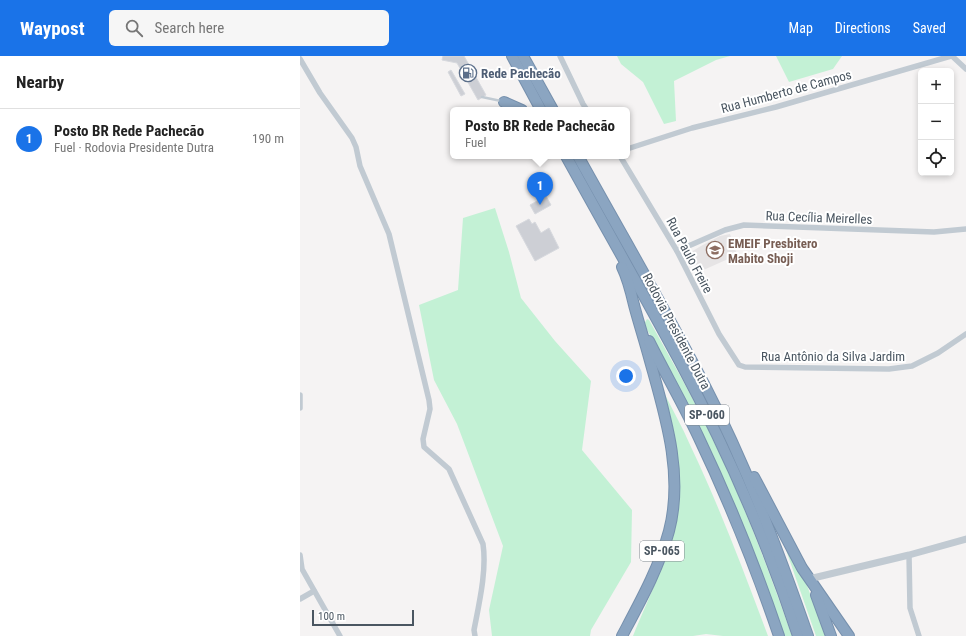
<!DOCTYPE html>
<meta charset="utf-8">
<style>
:root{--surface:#fff;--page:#f6f6f6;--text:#222;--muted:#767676;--line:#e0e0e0;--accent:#1a73e8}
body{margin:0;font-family:"Roboto Condensed",sans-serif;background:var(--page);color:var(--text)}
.controls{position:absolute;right:12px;top:12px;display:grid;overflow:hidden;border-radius:6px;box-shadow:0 2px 6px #0003}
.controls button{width:36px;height:36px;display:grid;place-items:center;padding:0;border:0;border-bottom:1px solid var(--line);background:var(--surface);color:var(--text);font:20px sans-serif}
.scale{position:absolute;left:12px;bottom:10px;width:102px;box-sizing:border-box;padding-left:4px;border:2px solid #4a5661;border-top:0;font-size:11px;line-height:14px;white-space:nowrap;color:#4a5661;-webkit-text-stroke:3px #fff;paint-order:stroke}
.you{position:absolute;left:326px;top:320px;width:14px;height:14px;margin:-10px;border:3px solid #fff;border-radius:50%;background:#1a73e8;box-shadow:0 0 0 6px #1a73e833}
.badge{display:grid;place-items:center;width:26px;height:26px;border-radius:50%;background:var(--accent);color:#fff;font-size:13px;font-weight:700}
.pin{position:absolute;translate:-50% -33px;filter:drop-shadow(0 1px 2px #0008)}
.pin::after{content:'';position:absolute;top:21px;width:14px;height:12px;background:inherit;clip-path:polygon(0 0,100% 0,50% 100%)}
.popup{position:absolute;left:150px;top:51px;width:180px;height:52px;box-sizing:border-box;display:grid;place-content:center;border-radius:6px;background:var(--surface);filter:drop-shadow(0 1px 3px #0005);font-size:13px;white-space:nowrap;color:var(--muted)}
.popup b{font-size:15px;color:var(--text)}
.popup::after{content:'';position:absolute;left:50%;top:100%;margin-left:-8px;border:8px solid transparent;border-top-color:var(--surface)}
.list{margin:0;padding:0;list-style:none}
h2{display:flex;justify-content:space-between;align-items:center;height:52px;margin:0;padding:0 16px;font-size:17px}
h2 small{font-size:13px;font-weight:400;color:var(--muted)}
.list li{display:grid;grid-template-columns:26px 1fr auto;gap:12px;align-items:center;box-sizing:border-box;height:60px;padding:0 16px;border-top:1px solid var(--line)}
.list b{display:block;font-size:15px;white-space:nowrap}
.list p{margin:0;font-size:13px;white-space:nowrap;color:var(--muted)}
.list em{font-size:13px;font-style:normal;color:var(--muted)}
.icon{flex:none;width:22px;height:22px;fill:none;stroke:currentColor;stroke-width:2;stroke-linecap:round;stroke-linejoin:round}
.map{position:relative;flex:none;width:666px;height:580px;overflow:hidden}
header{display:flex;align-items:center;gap:24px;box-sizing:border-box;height:56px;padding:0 20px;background:var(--accent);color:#fff}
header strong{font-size:19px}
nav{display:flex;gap:22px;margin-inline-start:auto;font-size:14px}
.search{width:280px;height:36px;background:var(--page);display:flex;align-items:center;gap:10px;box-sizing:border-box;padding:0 14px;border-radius:6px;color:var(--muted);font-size:15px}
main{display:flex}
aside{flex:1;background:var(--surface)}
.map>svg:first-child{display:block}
.education{fill:#e6e4e5}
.green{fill:#c3f1d5}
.building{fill:#cdcfd5;stroke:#d7d9de}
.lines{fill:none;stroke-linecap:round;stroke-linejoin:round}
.motorway-casing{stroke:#7690ad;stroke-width:12}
.service{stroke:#c1cad2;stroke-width:2.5}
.minor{stroke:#c1cad2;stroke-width:5.5}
.tertiary{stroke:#c1cad2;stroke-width:7}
.motorway{stroke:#8ba5c1;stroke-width:10}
.labels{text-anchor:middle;stroke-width:4;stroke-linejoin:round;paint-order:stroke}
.shield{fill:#fff;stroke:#808990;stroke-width:1}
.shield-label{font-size:12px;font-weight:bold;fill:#4a5661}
.service-label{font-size:13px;font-weight:bold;fill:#4e5e75;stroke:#fff;text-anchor:start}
.street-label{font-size:13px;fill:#4a5661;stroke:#fff}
.education-label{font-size:13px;font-weight:bold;fill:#785e54;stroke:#fff;text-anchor:start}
</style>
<header>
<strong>Waypost</strong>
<div class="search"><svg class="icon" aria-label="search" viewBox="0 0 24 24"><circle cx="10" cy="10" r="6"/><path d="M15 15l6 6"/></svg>Search here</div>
<nav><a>Map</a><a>Directions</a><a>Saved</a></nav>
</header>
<main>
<aside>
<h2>Nearby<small></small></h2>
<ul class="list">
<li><span class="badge">1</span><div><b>Posto BR Rede Pachecão</b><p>Fuel · Rodovia Presidente Dutra</p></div><em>190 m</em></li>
</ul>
</aside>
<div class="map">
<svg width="666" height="580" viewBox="0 0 666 580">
<rect width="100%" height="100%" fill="#f5f3f3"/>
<path class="education" d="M430 178 437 199 399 216 388 198 401 190 420 180Z"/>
<g class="green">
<path d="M317 0H430L416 4 374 25 376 65 364 68 343 26 321 8Z"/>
<path d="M476 0H542L533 13 489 26Z"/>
<path d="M195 152 209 196 221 242 255 285 291 325 282 394 332 454 331 506 291 574 290 580H192L189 554 203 490 157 368 134 324 119 249 158 234 163 162Z"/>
<path d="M347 263 349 264C372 305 395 345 415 388 445 450 469 515 492 580H483L364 305 344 268Z"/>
<path d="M361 331C371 351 382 370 391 391 420 452 444 516 468 580H423L406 578 393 580H333C355 526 383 474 379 414 377 386 368 358 361 331Z"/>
<path d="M486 494 503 521 508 532 525 580H516Z"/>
</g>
<g class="building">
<path d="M143 0H164L186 39 178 44 157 7 142 4Z"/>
<path d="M151 14 165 38 161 40 148 16Z"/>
<path d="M246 140 251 149 235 158 230 149Z"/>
<path d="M229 163 232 168 235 166 241 177 249 172 259 192 235 205 216 170Z"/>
</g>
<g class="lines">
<defs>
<g id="motorway">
<path d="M212 0 241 54"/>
<path d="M223 0 253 54"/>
<path d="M204 46 222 54"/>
<path d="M266 100C304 169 343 237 380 306 427 394 467 485 498 580"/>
<path d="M278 100C320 176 364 251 404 328 446 409 478 494 508 580"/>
<path d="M322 211C328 223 331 236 334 249 339 268 345 286 350 305 365 359 384 418 369 475 359 512 340 546 322 580"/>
<path d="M349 285C365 317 383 348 398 380 429 445 456 512 479 580"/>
<path d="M454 421 502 512 549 580"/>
<path d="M516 539 531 580"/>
</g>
</defs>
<use href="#motorway" class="motorway-casing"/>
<path class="service" d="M182 41 201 45"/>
<g class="minor">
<path d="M260 0 283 48 287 54"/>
<path d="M652 0 666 13"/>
<path d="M0 3 20 37 52 82 56 91 60 110 89 178 129 344 130 353 123 383 124 391 149 413 183 488C187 514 179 548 174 574L175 580"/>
<path d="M327 93 392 72 476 51 651 0"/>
<path d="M320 100 377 195 419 278 439 309 445 311 589 313 612 310 638 297 666 278"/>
<path d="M377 195 425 174 444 169 634 176 666 173"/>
<path d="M0 339V352"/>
<path d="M0 499 2 513 40 580"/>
<path d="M609 499 610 552 619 580"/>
<path d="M0 543 14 535"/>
</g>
<path class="tertiary" d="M509 523 609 499 666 483"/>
<use href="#motorway" class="motorway"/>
</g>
<defs>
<symbol id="fuel-ring" viewBox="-11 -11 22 22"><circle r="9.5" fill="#fff" stroke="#5c6f8a" stroke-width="1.5"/><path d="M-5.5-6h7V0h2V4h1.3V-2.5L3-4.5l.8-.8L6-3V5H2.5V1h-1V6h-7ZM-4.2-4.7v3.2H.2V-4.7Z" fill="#5c6f8a"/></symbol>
<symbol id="school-ring" viewBox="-11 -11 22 22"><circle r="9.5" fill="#fff" stroke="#8d6e63" stroke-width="1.5"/><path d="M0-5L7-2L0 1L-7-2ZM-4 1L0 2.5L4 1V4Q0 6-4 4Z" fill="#8d6e63"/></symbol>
</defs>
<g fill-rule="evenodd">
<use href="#fuel-ring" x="158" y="7" width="20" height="20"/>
<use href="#school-ring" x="405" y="184" width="20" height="20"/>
</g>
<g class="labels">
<g class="shield">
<rect x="385" y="349" width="44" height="20" rx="3"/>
<rect x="340" y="485" width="44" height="20" rx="3"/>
</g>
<g class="shield-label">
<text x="407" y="363">SP-060</text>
<text x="362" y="499">SP-065</text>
</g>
<g class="service-label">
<text x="181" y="22">Rede Pachecão</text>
</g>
<g class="street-label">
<text transform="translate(486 35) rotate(-15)" y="5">Rua Humberto de Campos</text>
<text transform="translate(519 161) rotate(2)" y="5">Rua Cecília Meirelles</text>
<text transform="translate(390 199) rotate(62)" y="5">Rua Paulo Freire</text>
<text transform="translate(377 275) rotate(62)" y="5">Rodovia Presidente Dutra</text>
<text x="533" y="305">Rua Antônio da Silva Jardim</text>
</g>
<g class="education-label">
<text x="428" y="192">EMEIF Presbitero<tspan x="428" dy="15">Mabito Shoji</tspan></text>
</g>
</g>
</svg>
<div class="controls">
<button>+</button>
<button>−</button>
<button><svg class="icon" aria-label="locate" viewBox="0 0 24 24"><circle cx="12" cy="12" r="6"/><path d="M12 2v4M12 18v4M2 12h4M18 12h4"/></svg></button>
</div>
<div class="scale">100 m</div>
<div class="you"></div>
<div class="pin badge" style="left:240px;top:149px">1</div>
<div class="popup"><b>Posto BR Rede Pachecão</b>Fuel</div>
</div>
</main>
